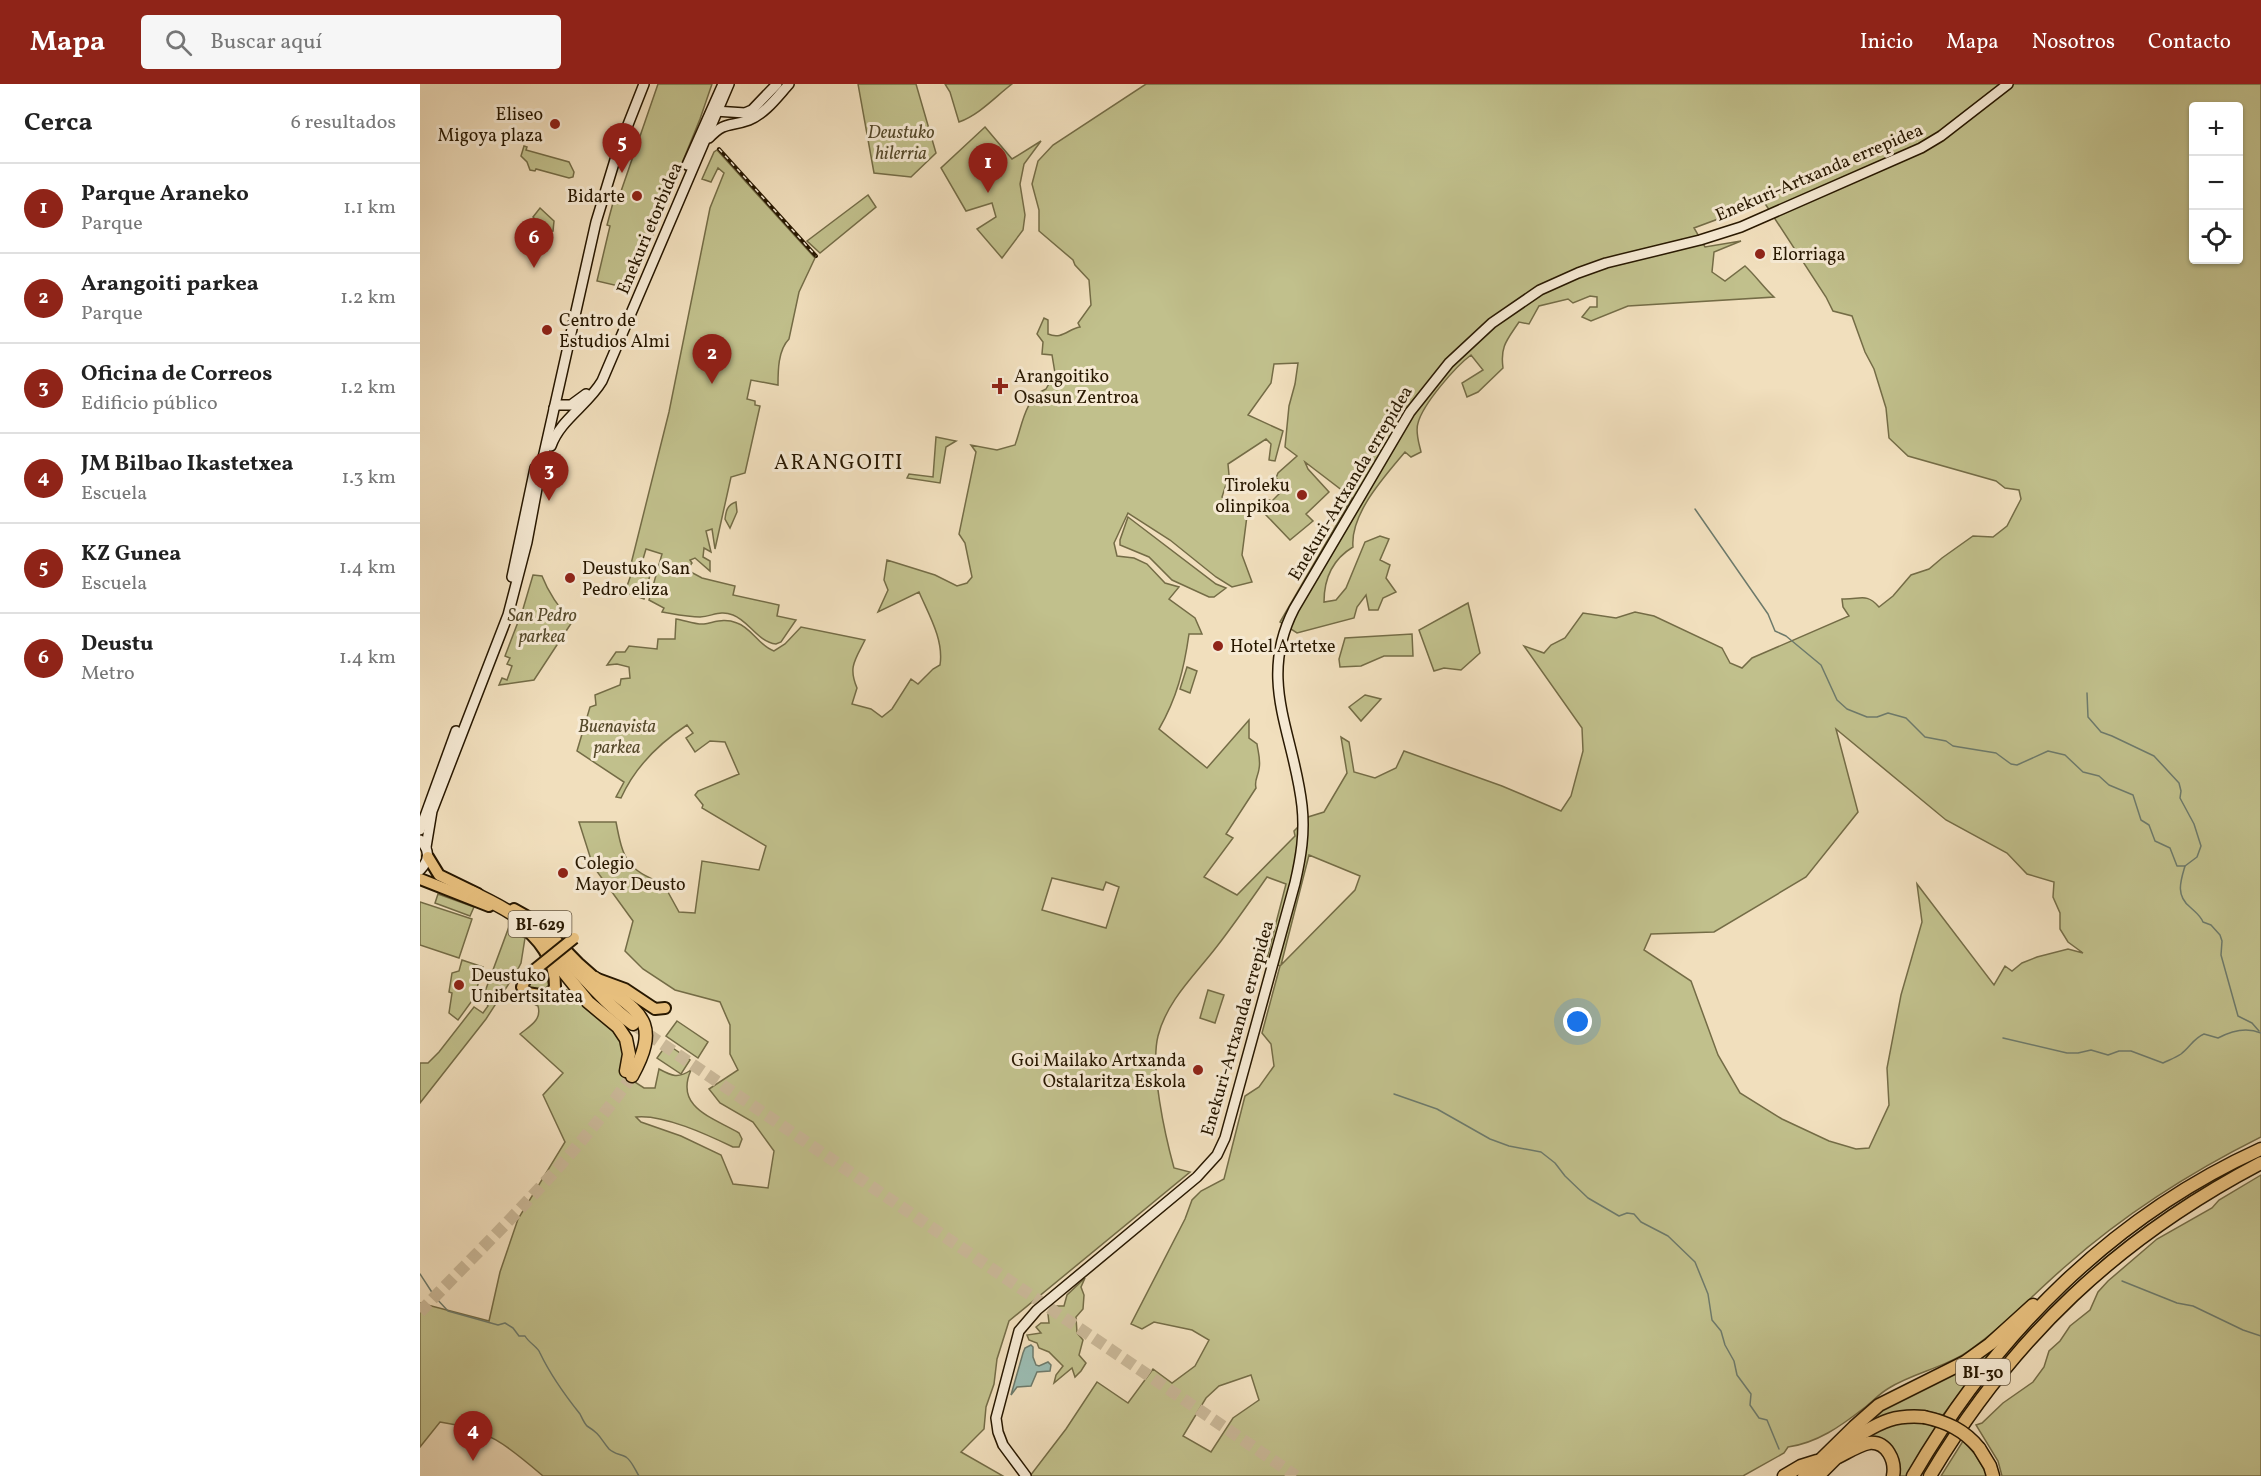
<!DOCTYPE html>
<html lang="es">
<meta charset="utf-8">
<style>
:root{--surface:#fff;--page:#f6f6f6;--text:#222;--muted:#767676;--line:#e0e0e0;--accent:#8f2418}
body{margin:0;font-family:Vollkorn,serif;background:var(--page);color:var(--text)}
.controls{position:absolute;right:18px;top:18px;display:grid;overflow:hidden;border-radius:6px;box-shadow:0 2px 4px #0004}
.controls button{width:54px;height:54px;display:grid;place-items:center;padding:0;border:0;border-bottom:2px solid var(--line);background:var(--surface);color:var(--text);font:30px sans-serif}
.you{position:absolute;left:1158px;top:938px;width:21px;height:21px;margin:-15px;border:4px solid #fff;border-radius:50%;background:#1a73e8;box-shadow:0 0 0 9px #1a73e833}
.badge{display:grid;place-items:center;width:39px;height:39px;border-radius:50%;background:var(--accent);color:#fff;font-size:20px;font-weight:700}
.pin{position:absolute;translate:-50% -50px;filter:drop-shadow(0 2px 3px #0008)}
.pin::after{content:'';position:absolute;top:32px;width:21px;height:18px;background:inherit;clip-path:polygon(0 0,100% 0,50% 100%)}
.list{margin:0;padding:0;list-style:none}
h2{display:flex;justify-content:space-between;align-items:center;height:78px;margin:0;padding:0 24px;font-size:26px}
h2 small{font-size:20px;font-weight:400;color:var(--muted)}
.list li{display:grid;grid-template-columns:39px 1fr auto;gap:18px;align-items:center;box-sizing:border-box;height:90px;padding:0 24px;border-top:2px solid var(--line)}
.list b{display:block;font-size:22px;white-space:nowrap}
.list p{margin:0;font-size:20px;white-space:nowrap;color:var(--muted)}
.list em{font-size:20px;font-style:normal;color:var(--muted)}
.icon{flex:none;width:33px;height:33px;fill:none;stroke:currentColor;stroke-width:2;stroke-linecap:round;stroke-linejoin:round}
.map{position:relative;flex:none;width:1841px;height:1392px;overflow:hidden}
header{display:flex;align-items:center;gap:36px;box-sizing:border-box;height:84px;padding:0 30px;background:var(--accent);color:#fff}
header strong{font-size:28px}
nav{display:flex;gap:33px;margin-inline-start:auto;font-size:21px}
.search{width:420px;height:54px;background:var(--page);display:flex;align-items:center;gap:15px;box-sizing:border-box;padding:0 21px;border-radius:6px;color:var(--muted);font-size:22px}
main{display:flex}
aside{flex:1;background:var(--surface)}
.map>svg:first-child{display:block}
.green{fill:#c1c08c;stroke:#746c46;stroke-width:1.5;fill-rule:evenodd}
.water{fill:#9bbcb2;stroke:#6d7a6b;stroke-width:1.5}
.lines{fill:none;stroke-linecap:round;stroke-linejoin:round}
.stream{stroke:#6d7a6b;stroke-width:1.5}
.highway-tunnel{stroke:#c9b797;stroke-width:12;stroke-dasharray:12 6;stroke-linecap:butt}
.secondary-casing{stroke:#281801;stroke-width:12}
.primary-casing{stroke:#281801;stroke-width:14}
.highway-casing{stroke:#281801;stroke-width:15}
.secondary{stroke:#f6ead4;stroke-width:9}
.primary{stroke:#e8c07e;stroke-width:10}
.highway{stroke:#e8c07e;stroke-width:12}
.rail-casing{stroke:#281801;stroke-width:4}
.rail{stroke:#f6ead4;stroke-width:1.5;stroke-dasharray:4.5;stroke-linecap:butt}
.primary-bridge-casing{stroke:#281801;stroke-width:14;stroke-linecap:butt}
.highway-bridge-casing{stroke:#281801;stroke-width:15;stroke-linecap:butt}
.primary-bridge{stroke:#e8c07e;stroke-width:10}
.highway-bridge{stroke:#e8c07e;stroke-width:12}
.poi-dot{fill:#8f2418;stroke:#f6ead4;stroke-width:2}
.labels{text-anchor:middle;stroke-width:6;stroke-linejoin:round;paint-order:stroke}
.shield{fill:#f6ead4;stroke:#665740;stroke-width:1.5}
.shield-label{font-size:16px;font-weight:bold;fill:#281801}
.poi-label{font-size:18px;fill:#281801;stroke:#f6ead4;text-anchor:start}
.park-label{font-size:18px;font-style:italic;fill:#564a2b;stroke:#f6ead4}
.street-label{font-size:18px;fill:#281801;stroke:#f6ead4}
.quarter-label{font-size:21px;letter-spacing:1.5px;fill:#281801;stroke:#f6ead4}
</style>
<header>
<strong>Mapa</strong>
<div class="search"><svg class="icon" aria-label="search" viewBox="0 0 24 24"><circle cx="10" cy="10" r="6"/><path d="M15 15l6 6"/></svg>Buscar aquí</div>
<nav><a>Inicio</a><a>Mapa</a><a>Nosotros</a><a>Contacto</a></nav>
</header>
<main>
<aside>
<h2>Cerca<small>6 resultados</small></h2>
<ul class="list">
<li><span class="badge">1</span><div><b>Parque Araneko</b><p>Parque</p></div><em>1.1 km</em></li>
<li><span class="badge">2</span><div><b>Arangoiti parkea</b><p>Parque</p></div><em>1.2 km</em></li>
<li><span class="badge">3</span><div><b>Oficina de Correos</b><p>Edificio público</p></div><em>1.2 km</em></li>
<li><span class="badge">4</span><div><b>JM Bilbao Ikastetxea</b><p>Escuela</p></div><em>1.3 km</em></li>
<li><span class="badge">5</span><div><b>KZ Gunea</b><p>Escuela</p></div><em>1.4 km</em></li>
<li><span class="badge">6</span><div><b>Deustu</b><p>Metro</p></div><em>1.4 km</em></li>
</ul>
</aside>
<div class="map">
<svg width="1841" height="1392" viewBox="0 0 1841 1392">
<rect width="100%" height="100%" fill="#f1dfbd"/>
<filter id="stains"><feTurbulence type="fractalNoise" baseFrequency=".00333" numOctaves="4"/><feColorMatrix values="0 0 0 0 .2 0 0 0 0 .09 0 0 0 0 .02 0 0 0 .5 -.17"/></filter>
<radialGradient id="worn" r=".72"><stop offset=".6" stop-color="#630" stop-opacity="0"/><stop offset="1" stop-color="#630" stop-opacity=".3"/></radialGradient>
<g class="green">
<path d="M238 0H292L280 35 214 197 207 204 177 197 190 142 187 141 194 115 198 116Z"/>
<path d="M438 0H496L516 69 491 93 454 89Z"/>
<path d="M525 0H592C575 13 559 31 539 38L530 8Z"/>
<path d="M726 0H1841V1053C1771 1088 1706 1129 1647 1181 1613 1210 1584 1243 1547 1268 1523 1284 1493 1289 1469 1304 1460 1309 1452 1318 1444 1324 1421 1342 1397 1359 1368 1363L1364 1369 1323 1392H610L646 1345 677 1298 708 1319 733 1285 752 1299 775 1282 789 1256 772 1246 734 1238 722 1245 711 1240 765 1135 772 1116 781 1107 804 1095 825 1012 839 1003 854 982 851 960 842 949 860 882 847 874 866 800 847 793C831 816 815 839 798 861 776 890 747 916 738 952 730 984 745 1051 754 1084L770 1088 589 1237 577 1275 574 1300 566 1323 564 1345 541 1368 583 1392H123C88 1362 69 1345 20 1338L0 1363V1219L69 1237 80 1188 98 1135 145 1058 123 1011 143 989 100 950C110 942 122 936 118 922L110 918H132L142 906H147L152 913 160 917 198 951 203 960 204 991 224 1004H235L239 985C252 992 258 995 271 986 254 1024 294 1034 319 1049L322 1055 319 1063H313C288 1051 243 1030 216 1033L221 1038 261 1052 301 1071 313 1100 348 1104 354 1067 333 1038 300 1019 289 1005 318 986 310 970V941L300 918 255 906 223 885 205 867 213 837 173 782 159 738H196C203 775 207 787 243 799L259 828 275 829 282 777 339 786 346 762 282 724 283 721 275 711 278 707 319 690 305 658 290 657 275 668 266 654 273 649 267 641C238 660 215 683 201 714L196 713 204 698 157 667 170 623 176 621 175 611 200 601 201 595 210 594 209 583 197 580 187 581 196 568H205L209 562 237 565 238 555H255L256 535C264 536 276 541 284 540 296 538 304 534 317 539 332 544 339 562 354 567L365 560 381 543 445 556C435 576 428 583 437 604L432 620 451 625 462 633 472 625 491 595 498 600 513 585 520 581C524 556 509 531 499 508L458 528 468 506 464 496 467 476 515 491 537 502 547 499 552 493 545 459 539 450 556 368 551 361 577 366 595 361C602 342 605 313 626 305L635 289 632 271 622 270 623 258 617 250 624 234 628 236V250C642 256 648 245 660 243L658 239 671 221 669 196 655 181 653 176 619 147V126L612 100 618 77 633 61ZM1774 22H1818V176H1774ZM1344 118 1406 213 1413 227 1432 232 1445 268 1454 285 1466 324 1469 354 1488 372 1576 397 1585 404 1599 406 1601 415 1587 442 1573 453 1553 452 1522 474 1509 485 1491 491 1473 512 1459 523C1446 508 1440 516 1422 515L1423 523 1429 532 1332 574 1322 584 1310 579 1302 564 1234 532 1215 528 1196 534 1163 529 1145 554 1131 561 1124 569 1104 562 1162 644 1163 667 1151 712 1141 727 1082 702 984 667 976 684 955 694 934 688 929 658 921 653 927 689 904 728 888 733 874 747 875 752 817 811 784 793 813 754 806 750 836 704C834 696 838 693 839 685 841 676 838 668 837 660L829 654V636L787 684 739 645C757 614 764 585 769 550H782L775 534 749 515 759 503 745 499 727 480 714 474 697 472 694 459 708 429 750 456 796 493 812 503 832 498 822 471 828 424 802 413 809 391 808 380 846 355 851 360 849 376 855 377 863 347 828 331 851 299 854 280 878 279 875 300 869 322 865 363 877 372 858 389 856 394 862 400 859 403 862 407 852 417 849 416 845 430 870 456 893 437 886 430 909 408 888 385 885 378 932 414 860 538 877 549 934 534 937 523 946 511 949 526H958L963 514 976 508 966 494 970 481 960 476 969 455 960 452 945 458 926 504 916 516 904 518C904 495 913 475 933 463 930 430 964 393 985 368L991 373 1001 368C999 359 995 348 998 339 1003 320 1035 283 1051 271L1063 286 1042 299 1047 313 1058 308 1083 284C1080 262 1087 256 1099 238L1109 240 1119 222 1148 215 1153 219 1170 212 1177 213V223H1170L1162 233 1171 237 1208 222 1354 213C1343 203 1336 192 1325 182L1305 197 1292 188 1294 168 1321 157 1285 163 1274 144ZM1416 645 1526 736 1587 769 1607 790 1634 798 1633 813 1640 829V845L1648 858 1663 869 1648 865 1617 873 1602 879 1592 887 1585 882 1574 901 1497 800 1502 838 1481 911 1467 984 1469 1021 1449 1064 1436 1065 1409 1057 1362 1035 1320 1009 1298 971 1271 897 1224 866 1231 850 1294 848 1386 793 1438 728ZM889 771 940 792 935 806 861 881ZM632 794 683 806 686 798 699 803 686 844 622 826ZM831 1291 839 1316 813 1334 791 1368 763 1352 786 1314 799 1302Z"/>
<path d="M565 43 592 75 621 57 604 80 600 100 605 131 603 146 582 174 557 145 576 133 572 119 546 127 521 84Z"/>
<path d="M104 62 107 63 106 66 149 78 154 88 153 93 149 94 116 85 115 87 110 86 107 78 101 72Z"/>
<path d="M297 66 395 174 379 208 369 255C358 266 358 287 358 301L331 296 327 315 335 317V321L340 322 325 389 311 393 295 465 292 445 286 447 291 468 284 464 283 473 290 477V487L275 474 270 476 272 479 267 486 282 494 315 502 313 511 359 521 357 532 376 536 361 558 356 560C338 558 329 537 313 531 300 526 293 532 280 533 268 533 254 530 242 528L244 524 229 516 242 470 226 465 221 482 211 480 249 328 290 124 304 89 298 84 291 98 282 95 294 68Z"/>
<path d="M448 111 456 123 400 169 387 157Z"/>
<path d="M120 124 134 137 133 147 126 148 113 133Z"/>
<path d="M516 353 536 357 526 363 520 399 487 394 489 390 513 393Z"/>
<path d="M316 418 317 428 310 444 305 435C306 427 307 421 316 418Z"/>
<path d="M708 433 796 500 806 504 794 513H789L752 496 729 473 700 461V456Z"/>
<path d="M214 482 231 487 224 515 205 508Z"/>
<path d="M113 491 122 492C129 510 139 524 152 538L114 596 79 601 82 594 87 596 92 582 87 580 90 574 85 572 103 525Z"/>
<path d="M1048 519 1060 569 1041 586 1024 584 1014 587 999 546Z"/>
<path d="M992 550 993 572H964L941 582 920 583 919 575 925 554Z"/>
<path d="M767 583 777 587 770 609 760 605Z"/>
<path d="M945 611 961 615 941 637 929 623Z"/>
<path d="M18 810 54 823 50 832 15 819Z"/>
<path d="M0 818 52 835 39 874 0 861Z"/>
<path d="M90 840 94 848 105 854 101 879 97 887 66 935 0 1019V979H8L19 968 54 923 63 929 68 922 63 913Z"/>
<path d="M42 876 63 883 54 914 38 936 29 929 32 909 29 908 32 889 39 887Z"/>
<path d="M125 885 129 903 126 907 110 906 107 902 109 897Z"/>
<path d="M788 906 804 911 795 939 780 934Z"/>
<path d="M257 937 288 958 278 974 246 952Z"/>
<path d="M247 960 270 976 261 990 237 974Z"/>
<path d="M1841 1091V1392H1582L1578 1377 1556 1341 1562 1339 1583 1319 1613 1298 1624 1283 1629 1267 1640 1257 1650 1242 1670 1226 1678 1208 1688 1197 1737 1155 1792 1124 1799 1116Z"/>
<path d="M665 1194 661 1203 664 1211 663 1225 656 1233 657 1249 663 1256 659 1271 666 1279 661 1287 655 1293 652 1284 634 1299 636 1291 643 1282 629 1268 619 1264 617 1259 609 1256 607 1251 621 1249 616 1243 621 1239H629L628 1230 637 1222H644L647 1211Z"/>
<path d="M1577 1260 1523 1331C1488 1321 1471 1327 1440 1343L1463 1324Z"/>
<path d="M1490 1338 1505 1339 1516 1343 1487 1392H1476L1470 1364 1439 1357 1469 1340Z"/>
<path d="M1543 1357 1555 1370 1568 1392H1521Z"/>
</g>
<path class="water" d="M611 1261 613 1263V1273L616 1281 619 1282 628 1278 631 1281 630 1287 617 1288 611 1302 597 1303 591 1311 603 1269 605 1264Z"/>
<g class="lines">
<g class="stream">
<path d="M1275 425 1348 530 1355 547 1366 552 1401 581 1417 616 1427 625 1447 633H1457L1468 629 1486 634 1505 653 1526 657 1533 662 1576 669 1591 680 1597 681 1628 667 1645 671 1663 688 1679 692 1689 701 1713 711 1721 736 1729 741 1735 757 1750 764 1757 782H1765C1761 796 1755 811 1770 823 1775 828 1780 831 1783 838L1791 841 1800 851 1802 857 1801 871 1818 932 1832 939 1839 947"/>
<path d="M1667 609 1668 633 1681 648 1692 652 1734 672 1759 699 1761 707 1760 714 1774 740 1781 762 1777 773 1765 782"/>
<path d="M1583 954 1647 969H1658L1671 966 1688 971 1699 967H1711L1743 979C1749 976 1755 974 1761 970 1770 963 1774 954 1784 950L1798 954C1811 947 1827 943 1841 949"/>
<path d="M974 1010 1017 1025 1070 1055 1089 1062 1121 1068 1135 1079 1145 1092 1168 1114 1199 1132 1207 1129 1214 1130 1221 1138 1248 1152 1275 1178 1288 1210 1292 1236 1301 1247 1305 1261 1314 1277 1317 1291 1331 1310 1330 1321 1339 1334 1347 1336 1359 1365"/>
<path d="M0 1190 15 1213 28 1227 78 1241 85 1239 93 1244 99 1252H105C109 1259 118 1263 120 1269 131 1292 144 1310 160 1330 162 1334 164 1339 167 1342 180 1350 180 1354 189 1365 194 1370 200 1370 206 1373 212 1377 215 1386 219 1392"/>
<path d="M1702 1197 1757 1219 1773 1222 1823 1246 1841 1252"/>
</g>
<g class="highway-tunnel">
<path d="M213 940 876 1392"/>
<path d="M0 1228C73 1152 151 1078 212 992"/>
</g>
<defs>
<g id="secondary">
<path d="M295 27 325 29 332 26 357 0"/>
<path d="M289 54C305 37 310 43 329 36 345 30 358 12 369 0"/>
<path d="M267 81 303 0"/>
<path d="M134 324 136 321H151L166 310"/>
<path d="M131 362C140 336 168 321 182 297L309 0"/>
<path d="M92 493 115 384"/>
<path d="M0 746 36 647"/>
<path d="M0 756C10 766 10 776 0 786"/>
<path d="M6 763 12 727 88 531 107 458 121 383 176 138 198 66 224 0"/>
<path d="M606 1392 583 1361 578 1348 576 1334 599 1247 617 1226 777 1093 797 1071 805 1054 875 799C881 773 885 749 882 722 874 649 837 597 874 525L990 328 1029 279 1072 239 1120 206 1158 189 1186 179 1280 156 1321 143 1501 64 1521 52 1588 0"/>
</g>
<g id="primary">
<path d="M8 773 19 791 58 810"/>
<path d="M0 795 69 822"/>
<path d="M94 825 119 839 158 879 175 894 205 905 235 925 245 924"/>
<path d="M96 838C118 853 136 876 135 904L127 912 107 909 102 903 107 892"/>
</g>
<g id="highway">
<path d="M51 808C75 819 100 832 121 851 154 879 178 914 213 940"/>
<path d="M126 866 168 918 198 943 206 955 209 970 206 987"/>
<path d="M175 894C216 928 244 934 212 992"/>
<path d="M1422 1360C1455 1344 1464 1330 1504 1333"/>
<path d="M1559 1364 1570 1382 1573 1392"/>
<path d="M1418 1373C1428 1368 1439 1361 1449 1359 1467 1357 1476 1377 1473 1392"/>
<path d="M1364 1392 1381 1382 1397 1377"/>
<path d="M1384 1392 1434 1343 1459 1321 1545 1278 1570 1260 1613 1221"/>
<path d="M1398 1392 1422 1368"/>
<path d="M1493 1392C1575 1251 1691 1133 1841 1065"/>
<path d="M1510 1392C1593 1253 1698 1154 1841 1079"/>
</g>
</defs>
<use href="#secondary" class="secondary-casing"/>
<use href="#primary" class="primary-casing"/>
<use href="#highway" class="highway-casing"/>
<use href="#secondary" class="secondary"/>
<use href="#primary" class="primary"/>
<use href="#highway" class="highway"/>
<defs>
<path id="rail" d="M299 65 396 172"/>
</defs>
<use href="#rail" class="rail-casing"/>
<use href="#rail" class="rail"/>
<defs>
<path id="primary-bridge" d="M107 892 154 854"/>
<path id="highway-bridge" d="M1504 1333C1527 1338 1544 1346 1559 1364"/>
</defs>
<use href="#primary-bridge" class="primary-bridge-casing"/>
<use href="#highway-bridge" class="highway-bridge-casing"/>
<use href="#primary-bridge" class="primary-bridge"/>
<use href="#highway-bridge" class="highway-bridge"/>
</g>
<g class="poi-dot">
<circle cx="135" cy="40" r="6"/>
<circle cx="217" cy="112" r="6"/>
<circle cx="1340" cy="170" r="6"/>
<circle cx="127" cy="246" r="6"/>
<path d="M577 293h6v6h6v6h-6v6h-6v-6h-6v-6h6z"/>
<circle cx="882" cy="411" r="6"/>
<circle cx="150" cy="494" r="6"/>
<circle cx="798" cy="562" r="6"/>
<circle cx="143" cy="789" r="6"/>
<circle cx="39" cy="901" r="6"/>
<circle cx="778" cy="986" r="6"/>
</g>
<g class="labels">
<g class="shield">
<rect x="88.5" y="827" width="63" height="26" rx="4.5"/>
<rect x="1536" y="1275" width="54" height="26" rx="4.5"/>
</g>
<g class="shield-label">
<text x="120" y="846">BI-629</text>
<text x="1563" y="1294">BI-30</text>
</g>
<g class="poi-label">
<text x="123" y="36" text-anchor="end">Eliseo<tspan x="123" dy="21">Migoya plaza</tspan></text>
<text x="205" y="118" text-anchor="end">Bidarte</text>
<text x="1352" y="176">Elorriaga</text>
<text x="139" y="242">Centro de<tspan x="139" dy="21">Estudios Almi</tspan></text>
<text x="594" y="298">Arangoitiko<tspan x="594" dy="21">Osasun Zentroa</tspan></text>
<text x="870" y="407" text-anchor="end">Tiroleku<tspan x="870" dy="21">olinpikoa</tspan></text>
<text x="162" y="490">Deustuko San<tspan x="162" dy="21">Pedro eliza</tspan></text>
<text x="810" y="568">Hotel Artetxe</text>
<text x="155" y="785">Colegio<tspan x="155" dy="21">Mayor Deusto</tspan></text>
<text x="51" y="897">Deustuko<tspan x="51" dy="21">Unibertsitatea</tspan></text>
<text x="766" y="982" text-anchor="end">Goi Mailako Artxanda<tspan x="766" dy="21">Ostalaritza Eskola</tspan></text>
</g>
<g class="park-label">
<text x="481" y="54">Deustuko<tspan x="481" dy="21">hilerria</tspan></text>
<text x="122" y="537">San Pedro<tspan x="122" dy="21">parkea</tspan></text>
<text x="197" y="648">Buenavista<tspan x="197" dy="21">parkea</tspan></text>
</g>
<g class="street-label">
<text transform="translate(1399 88) rotate(-23)" y="6">Enekuri-Artxanda errepidea</text>
<text transform="translate(229 144) rotate(-67)" y="6">Enekuri etorbidea</text>
<text transform="translate(930 399) rotate(-59)" y="6">Enekuri-Artxanda errepidea</text>
<text transform="translate(817 944) rotate(-74)" y="6">Enekuri-Artxanda errepidea</text>
</g>
<g class="quarter-label">
<text x="419" y="385">ARANGOITI</text>
</g>
</g>
<rect width="100%" height="100%" filter="url(#stains)"/>
<rect width="100%" height="100%" fill="url(#worn)"/>
</svg>
<div class="controls">
<button>+</button>
<button>−</button>
<button><svg class="icon" aria-label="locate" viewBox="0 0 24 24"><circle cx="12" cy="12" r="6"/><path d="M12 2v4M12 18v4M2 12h4M18 12h4"/></svg></button>
</div>
<div class="you"></div>
<div class="pin badge" style="left:568px;top:109px">1</div>
<div class="pin badge" style="left:292px;top:300px">2</div>
<div class="pin badge" style="left:129px;top:417px">3</div>
<div class="pin badge" style="left:53px;top:1377px">4</div>
<div class="pin badge" style="left:202px;top:89px">5</div>
<div class="pin badge" style="left:114px;top:184px">6</div>
</div>
</main>
